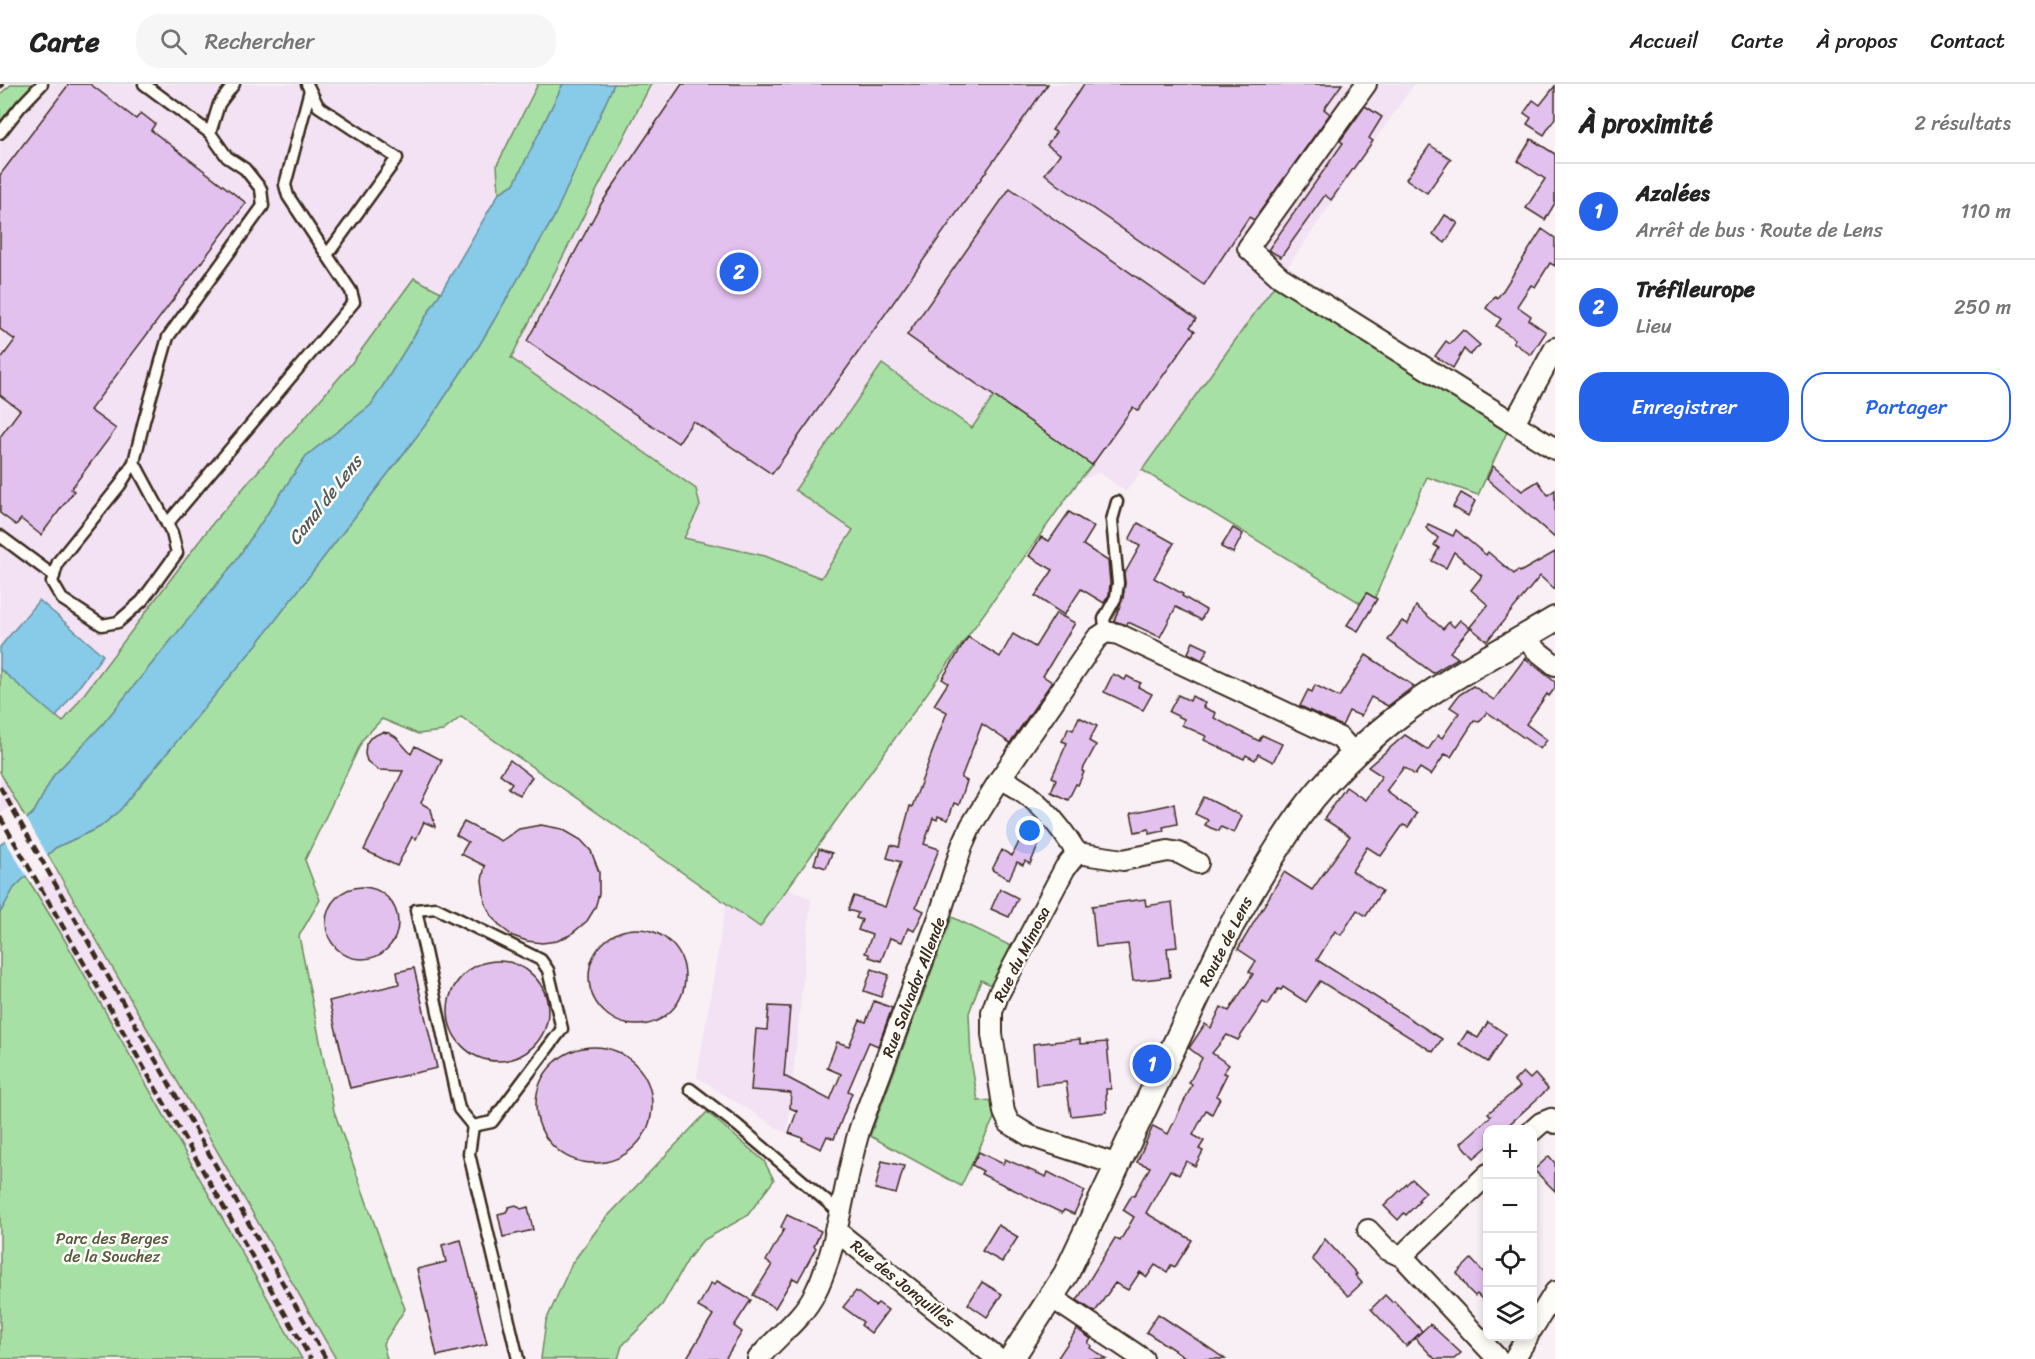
<!DOCTYPE html>
<html lang="fr">
<meta charset="utf-8">
<style>
:root{--surface:#fff;--page:#f6f6f6;--text:#222;--muted:#767676;--line:#e0e0e0;--accent:#2563eb}
body{margin:0;font-family:Sriracha,sans-serif;background:var(--page);color:var(--text)}
.controls{position:absolute;right:18px;bottom:18px;display:grid;overflow:hidden;border-radius:12px;box-shadow:0 3px 9px #0003}
.controls button{width:54px;height:54px;display:grid;place-items:center;padding:0;border:0;border-bottom:2px solid var(--line);background:var(--surface);color:var(--text);font:30px sans-serif}
.you{position:absolute;left:1030px;top:747px;width:21px;height:21px;margin:-15px;border:4px solid #fff;border-radius:50%;background:#1a73e8;box-shadow:0 0 0 9px #1a73e833}
.badge{display:grid;place-items:center;width:39px;height:39px;border-radius:50%;background:var(--accent);color:#fff;font-size:20px;font-weight:700}
.pin{position:absolute;translate:-50% -50%;border:3px solid #fff;box-shadow:0 2px 6px #0006}
.list{margin:0;padding:0;list-style:none}
h2{display:flex;justify-content:space-between;align-items:center;height:78px;margin:0;padding:0 24px;font-size:26px}
h2 small{font-size:20px;font-weight:400;color:var(--muted)}
.list li{display:grid;grid-template-columns:39px 1fr auto;gap:18px;align-items:center;box-sizing:border-box;height:96px;padding:0 24px;border-top:2px solid var(--line)}
.list b{display:block;font-size:22px;white-space:nowrap}
.list p{margin:0;font-size:20px;white-space:nowrap;color:var(--muted)}
.list em{font-size:20px;font-style:normal;color:var(--muted)}
.actions{display:flex;gap:12px;padding:18px 24px}
.actions a{flex:1;padding:14px 0;border:2px solid var(--accent);border-radius:24px;text-align:center;font-size:21px;color:var(--accent)}
.actions .main{background:var(--accent);color:#fff}
.icon{flex:none;width:33px;height:33px;fill:none;stroke:currentColor;stroke-width:2;stroke-linecap:round;stroke-linejoin:round}
.map{position:relative;flex:none;width:1555px;height:1275px;overflow:hidden}
header{display:flex;align-items:center;gap:36px;box-sizing:border-box;height:84px;padding:0 30px;background:var(--surface);border-bottom:2px solid var(--line)}
header strong{font-size:28px}
nav{display:flex;gap:33px;margin-inline-start:auto;font-size:21px}
.search{width:420px;height:54px;background:var(--page);display:flex;align-items:center;gap:15px;box-sizing:border-box;padding:0 21px;border-radius:24px;color:var(--muted);font-size:22px}
main{display:flex}
aside{flex:1;background:var(--surface)}
.map>svg:first-child{display:block}
.built{fill:#f2e2f3}
.green{fill:#a7e0a4;stroke:#718561;stroke-width:1.5}
.water{fill:#87cbe8;stroke:#698b97;stroke-width:1.5}
.pier{fill:#f8f0f5}
.building{fill:#e3c1ee;stroke:#3b2a1e;stroke-width:1.5}
.lines{fill:none;stroke-linecap:round;stroke-linejoin:round}
.service-casing{stroke:#3b2a1e;stroke-width:15}
.minor-casing{stroke:#3b2a1e;stroke-width:24}
.tertiary-casing{stroke:#3b2a1e;stroke-width:28}
.service{stroke:#fdfcf7;stroke-width:10}
.minor{stroke:#fdfcf7;stroke-width:20}
.tertiary{stroke:#fdfcf7;stroke-width:24}
.rail{stroke:#3b2a1e;stroke-width:4.5;stroke-dasharray:9 4.5;stroke-linecap:butt}
.labels{text-anchor:middle;stroke-width:5;stroke-linejoin:round;paint-order:stroke}
.street-label{font-size:16px;fill:#3b2a1e;stroke:#fdfcf7}
.park-label{font-size:16px;fill:#565840;stroke:#fdfcf7}
.water-label{font-size:18px;font-style:italic;fill:#525a5b;stroke:#fdfcf7}
</style>
<header>
<strong>Carte</strong>
<div class="search"><svg class="icon" aria-label="search" viewBox="0 0 24 24"><circle cx="10" cy="10" r="6"/><path d="M15 15l6 6"/></svg>Rechercher</div>
<nav><a>Accueil</a><a>Carte</a><a>À propos</a><a>Contact</a></nav>
</header>
<main>
<div class="map">
<svg width="1555" height="1275" viewBox="0 0 1555 1275">
<rect width="100%" height="100%" fill="#f8f0f5"/>
<filter id="ink" filterUnits="userSpaceOnUse"><feTurbulence type="fractalNoise" baseFrequency=".0167" numOctaves="2"/><feDisplacementMap in="SourceGraphic" scale="12" xChannelSelector="R" yChannelSelector="G"/><feConvolveMatrix kernelMatrix="1 2 1 2 8 2 1 2 1" color-interpolation-filters="sRGB"/></filter>
<g filter="url(#ink)">
<g class="built">
<path d="M38 0H538L497 81 499 109 441 208 414 194 351 280 213 439 62 639 0 585V39L10 25Z"/>
<path d="M651 0H1414L1277 198 1126 408 1099 388 1078 398 909 633 788 805 811 815 787 1050 697 993 726 819 461 633 511 275Z"/>
<path d="M0 688 17 719 0 730Z"/>
<path d="M57 787 336 1275H302L286 1246 32 802Z"/>
</g>
<g class="green">
<path d="M12 0H38L10 25 0 38V10Z"/>
<path d="M538 0H563L514 100 499 109 497 81Z"/>
<path d="M614 0H651L511 274 696 405 700 422 684 454 765 472 821 494 853 446 795 406 882 280 972 344 994 312 1092 381 1078 398 760 843 461 633 443 647 418 650 382 635 363 655 305 776 320 816 299 852 334 1027 405 1225 383 1260 387 1275H336L48 771 55 764 100 743 120 726 257 560 430 335 480 260 553 135Z"/>
<path d="M414 194 441 208 371 321 306 372 235 478 102 641 54 691 34 728 26 735 0 688V585L63 638 213 439 351 280Z"/>
<path d="M1277 198 1508 346 1478 411 1427 393 1370 525 1142 386Z"/>
<path d="M26 792 59 846 302 1275H0V829L14 804Z"/>
<path d="M952 833 1013 863 993 902 981 896 969 929 971 977 978 1017 994 1016 995 1032 961 1102 870 1052Z"/>
<path d="M707 1028 764 1077 774 1096 747 1132 702 1157 689 1174 662 1221 622 1262 618 1275H541L546 1237 572 1179 605 1135Z"/>
</g>
<g class="water">
<path d="M563 0H614L553 135 480 260 430 335 257 560 120 726 100 743 55 764 14 804 0 829V761L34 728 54 691 102 641 235 478 306 372 371 321 441 208 499 109 514 100Z"/>
<path d="M39 516 103 571 56 633 0 585V563Z"/>
</g>
<path class="pier" d="M25 732 49 774 28 794 3 753Z"/>
<g class="building">
<path d="M69 0H90L136 35 141 29 155 40 151 46 246 119 90 326 116 345 71 405 74 407 41 451 21 435 16 441 0 429V353L20 326 0 311V276L15 256 0 245V91Z"/>
<path d="M682 0H1048L772 390 693 337 678 359 527 257 601 120Z"/>
<path d="M1084 0H1342L1324 25 1330 30 1254 136 1249 133 1204 201 1057 100 1045 90 1060 70 1047 61 1056 48 1052 46Z"/>
<path d="M1555 2V34L1544 51 1527 40 1531 34 1524 29 1533 16 1540 21Z"/>
<path d="M1365 22 1382 33 1369 54 1373 57 1331 116 1325 111 1281 173 1268 166 1343 59 1340 57Z"/>
<path d="M1531 55 1555 70V119L1545 136 1526 124 1545 95 1518 77Z"/>
<path d="M1430 61 1451 75 1427 109 1406 95Z"/>
<path d="M1010 104 1196 235 1190 243 1195 247 1138 327 1133 323 1092 381 907 251Z"/>
<path d="M1445 131 1458 139 1445 159 1433 150Z"/>
<path d="M1542 145 1555 154V182L1550 179 1535 203 1531 201 1517 222 1531 232 1529 236 1546 248 1531 271 1513 258 1515 255 1496 242 1501 235 1486 224 1495 212 1497 214 1502 208Z"/>
<path d="M1463 246 1480 261 1470 271 1464 265 1453 284 1435 272 1446 257 1450 260Z"/>
<path d="M1493 382 1522 407 1538 397 1548 411 1555 406V454L1487 395Z"/>
<path d="M1461 409 1475 417 1468 432 1453 423Z"/>
<path d="M1069 428 1094 443 1083 461 1108 477 1110 499 1109 511 1104 519 1081 505 1064 531 1035 512 1053 486 1029 472 1041 453 1049 457Z"/>
<path d="M1138 439 1174 459 1154 494 1183 510 1182 512 1206 526 1201 536 1176 523 1160 553 1128 538 1127 541 1114 537 1123 514 1125 500 1124 487H1126L1140 462 1129 456Z"/>
<path d="M1428 440 1453 452 1456 446 1486 471 1488 468 1514 490 1518 486 1520 488 1555 468V506L1540 492 1487 557 1470 543 1488 521 1471 506 1482 492 1454 468 1446 484 1432 477 1439 464 1434 461 1438 454 1426 444Z"/>
<path d="M1233 444 1243 450 1233 469 1221 463Z"/>
<path d="M1367 509 1377 515 1358 547 1347 541Z"/>
<path d="M1416 522 1443 545 1449 538 1454 543 1460 536 1470 544 1450 568 1458 574 1433 589 1388 556 1402 537 1408 540Z"/>
<path d="M1056 529 1075 539 1043 592 1052 598 1010 659 982 640 961 694 967 697 959 721 954 719 948 736 938 732 937 736 933 734 924 760 939 765 916 823 924 827 914 847 908 844 902 858 890 854 881 877 869 873V870L865 869 872 851 858 846 862 836 856 834 858 829 848 826 854 812 885 823 901 778 887 774 891 761 899 763 910 722 912 723 947 628 934 621 948 599 942 595 968 553 1000 573 1013 550 1035 563Z"/>
<path d="M1193 558 1208 565 1202 576 1188 569Z"/>
<path d="M1366 571 1414 602 1388 622 1371 613 1361 632 1349 627 1342 642 1300 622 1308 606 1312 608 1315 601 1339 613Z"/>
<path d="M1525 574 1555 598V604L1549 612 1547 610 1526 640 1547 656 1540 665 1487 628 1479 638 1474 637 1451 673 1445 670 1431 691 1420 684 1415 691 1404 683 1386 707 1417 730 1408 743 1403 741 1381 772 1367 763 1352 787 1382 807 1366 832 1357 826 1341 851 1335 847 1317 876 1442 955 1433 968 1320 897 1306 918 1283 903 1281 906 1278 905 1268 921 1263 918 1238 956 1227 951 1212 969 1229 981 1223 989 1227 990 1216 1012 1220 1014 1212 1030 1206 1026 1193 1051 1204 1057 1199 1065 1203 1067 1195 1082 1186 1077 1179 1091 1170 1086 1146 1129 1192 1156 1175 1183 1171 1181 1167 1188 1155 1181 1147 1193 1140 1188 1128 1206 1115 1199 1095 1228 1077 1216 1115 1154 1120 1157 1134 1133 1123 1126 1132 1111 1134 1112 1150 1083 1137 1078 1153 1042 1168 1050 1192 1001 1189 999 1202 974 1189 964 1205 940 1211 944 1221 923 1229 927 1253 890 1249 888 1256 877 1238 865 1284 788 1312 806 1350 752 1324 735 1346 703 1365 716 1382 692 1368 683 1405 651 1428 666 1438 651 1442 654 1459 629 1450 623 1459 611 1473 602 1494 616Z"/>
<path d="M1113 590 1125 596 1127 592 1134 596 1141 599 1138 603 1152 610 1143 626 1104 608Z"/>
<path d="M1178 611 1190 617 1192 612 1205 619 1203 623 1216 629 1214 634 1259 657 1262 651 1282 660 1273 678 1258 670 1255 676 1246 671 1244 675 1204 656 1206 652 1182 641 1184 635 1169 628Z"/>
<path d="M1079 633 1097 642 1089 657 1096 661 1082 687 1084 688 1078 701 1076 700 1068 716 1051 708 1056 695 1052 693 1067 659 1062 657 1066 650 1068 644 1073 646Z"/>
<path d="M382 648 389 649 396 653 411 670 415 662 442 676 421 719 431 725 435 743 424 738 416 755 412 753 397 782 364 766 403 687 378 686 367 677 365 670 366 660 370 654Z"/>
<path d="M510 676 532 693 519 711 508 704 512 699 500 690Z"/>
<path d="M1204 713 1242 732 1234 749 1221 743 1219 747 1211 744 1205 741 1208 736 1195 730Z"/>
<path d="M1174 720 1177 740 1163 743 1164 747 1149 750V745L1135 748 1131 729Z"/>
<path d="M464 738 501 757 519 745 541 741 562 745 581 756 591 767 599 788V810L595 824 587 837 570 851 557 857 542 859 527 857 513 852 501 843 492 832 485 819 482 796 485 782 461 770 468 758 456 751Z"/>
<path d="M1022 752 1039 760 1030 780 1025 777 1023 781 1017 778 1009 795 992 786 1002 766 1012 772Z"/>
<path d="M819 765 832 769 826 784 814 780Z"/>
<circle cx="362" cy="839" r="36"/>
<path d="M1000 805 1018 814 1009 833 991 825Z"/>
<path d="M1145 815 1146 822 1172 818 1177 863 1167 864 1170 893 1133 897 1128 860 1096 863 1092 822Z"/>
<circle cx="637" cy="893" r="48"/>
<circle cx="498" cy="927" r="50"/>
<path d="M414 884 437 984 350 1004 329 917 399 900 397 888Z"/>
<path d="M872 885 889 891 881 913 864 907Z"/>
<path d="M874 917 892 924 878 962 869 958 848 1007 852 1009 834 1055 827 1052 821 1065 802 1056 803 1054 789 1049 797 1027 790 1024 791 1009 751 1006 756 945 767 946 769 922 790 923 784 992 830 1016 841 990 827 984 837 958 849 962 860 936 866 938Z"/>
<path d="M1488 938 1506 950 1488 978 1459 960 1467 948 1478 954Z"/>
<path d="M1080 955V960L1107 958 1111 1005H1106L1107 1028 1071 1032 1066 998 1036 1001 1033 960Z"/>
<circle cx="594" cy="1021" r="58"/>
<path d="M1523 988 1530 995 1535 990 1548 1005 1503 1046H1488V1062L1474 1074 1461 1059 1491 1032 1488 1029 1520 1003 1514 997Z"/>
<path d="M979 1068 1003 1080 1005 1075 1046 1093 1048 1088 1085 1107 1074 1130 1064 1126 1062 1129 981 1090 983 1087 972 1081Z"/>
<path d="M1549 1072 1555 1079V1107L1534 1086Z"/>
<path d="M882 1077 904 1082 896 1110 875 1105Z"/>
<path d="M1412 1095 1426 1108 1418 1116 1420 1117 1406 1131 1404 1129 1398 1136 1384 1122Z"/>
<path d="M516 1121 521 1125 528 1123 533 1146 503 1153 498 1130 506 1128 509 1123Z"/>
<path d="M787 1131 821 1147 814 1162 816 1164 798 1197 793 1194 775 1224 753 1211 772 1181 766 1177 784 1145 781 1143Z"/>
<path d="M998 1141 1018 1153 1002 1178 982 1167Z"/>
<path d="M1325 1155 1357 1190 1355 1191 1362 1199 1348 1212 1312 1175Z"/>
<path d="M461 1156 487 1260 437 1272 417 1185 446 1178 442 1161Z"/>
<path d="M1471 1175 1488 1193V1221L1477 1210 1475 1212 1468 1205 1457 1189Z"/>
<path d="M717 1197 751 1216 734 1242 742 1248 725 1275H686L713 1231 698 1223 711 1199 714 1201Z"/>
<path d="M982 1198 1002 1210 987 1233 968 1220Z"/>
<path d="M856 1207 875 1222 878 1219 888 1226 871 1249 861 1241 863 1238 843 1223Z"/>
<path d="M1385 1211 1392 1218 1394 1217 1422 1247 1406 1262 1371 1225Z"/>
<path d="M1158 1230 1193 1253 1225 1275H1188L1146 1248Z"/>
<path d="M1430 1240 1461 1269 1454 1275H1435L1415 1254Z"/>
<path d="M1077 1245 1091 1255 1088 1259 1092 1262 1090 1264 1106 1275H1057Z"/>
</g>
<g class="lines">
<defs>
<g id="service">
<path d="M144 0 210 49"/>
<path d="M307 0 318 22 397 74 327 171 288 112 285 101 310 6"/>
<path d="M0 49 21 22 42 0"/>
<path d="M134 378 172 449 177 469 142 517 118 538 102 541 62 515 52 498 58 478 120 401 134 378 144 337 168 253 263 122 261 105 245 85 227 73 210 49 219 20 234 0"/>
<path d="M167 440 354 218 351 207 327 171"/>
<path d="M0 452 54 492"/>
<path d="M1106 548 1104 535 1116 513 1118 499 1112 436 1117 418"/>
<path d="M690 1005 737 1041 833 1123 840 1126"/>
<path d="M473 1042 492 1038 562 945 548 886 541 876 436 824 416 826 459 1025 473 1042 469 1070 518 1275"/>
</g>
<g id="minor">
<path d="M1366 0 1248 164 1280 193 1555 365"/>
<path d="M1514 339 1555 264"/>
<path d="M1524 553 1536 566 1555 581"/>
<path d="M1000 695C1033 708 1059 740 1077 769L1123 776 1168 767 1179 769 1198 779"/>
<path d="M1077 769 1065 784 998 911 992 928V950L1004 1028 1009 1039 1030 1052 1118 1081"/>
<path d="M1532 1047 1541 1039 1551 1035 1555 1039"/>
<path d="M835 1146 998 1275"/>
<path d="M1368 1146 1386 1165 1403 1173 1498 1275"/>
<path d="M1403 1173 1409 1165 1488 1090"/>
<path d="M1051 1213 1143 1275"/>
<path d="M1532 1245 1555 1208"/>
<path d="M758 1275C777 1252 802 1235 815 1209 839 1162 844 1095 860 1044L939 833 962 762 971 742 1000 695 1097 554 1106 548 1118 550 1340 654 1355 671"/>
<path d="M1514 1275 1528 1252"/>
</g>
<path id="tertiary" d="M1011 1275 1066 1190 1230 844C1252 806 1274 767 1300 731 1326 695 1361 662 1396 634 1445 595 1502 567 1555 535"/>
</defs>
<use href="#service" class="service-casing"/>
<use href="#minor" class="minor-casing"/>
<use href="#tertiary" class="tertiary-casing"/>
<use href="#service" class="service"/>
<use href="#minor" class="minor"/>
<use href="#tertiary" class="tertiary"/>
<g class="rail">
<path d="M0 3 4 0"/>
<path d="M0 703 326 1275"/>
<path d="M0 733 311 1275"/>
</g>
</g>
</g>
<g class="labels">
<g class="street-label">
<text transform="translate(1225 857) rotate(-63)" y="6">Route de Lens</text>
<text transform="translate(1021 870) rotate(-63)" y="6">Rue du Mimosa</text>
<text transform="translate(913 903) rotate(-69)" y="6">Rue Salvador Allende</text>
<text transform="translate(903 1199) rotate(39)" y="6">Rue des Jonquilles</text>
</g>
<g class="park-label">
<text x="112" y="1160">Parc des Berges<tspan x="112" dy="18">de la Souchez</tspan></text>
</g>
<g class="water-label">
<text transform="translate(325 416) rotate(-52)" y="6">Canal de Lens</text>
</g>
</g>
</svg>
<div class="controls">
<button>+</button>
<button>−</button>
<button><svg class="icon" aria-label="locate" viewBox="0 0 24 24"><circle cx="12" cy="12" r="6"/><path d="M12 2v4M12 18v4M2 12h4M18 12h4"/></svg></button>
<button><svg class="icon" aria-label="layers" viewBox="0 0 24 24"><path d="M12 4l9 5-9 5-9-5zM3 14l9 5 9-5"/></svg></button>
</div>
<div class="you"></div>
<div class="pin badge" style="left:1152px;top:980px">1</div>
<div class="pin badge" style="left:739px;top:188px">2</div>
</div>
<aside>
<h2>À proximité<small>2 résultats</small></h2>
<ul class="list">
<li><span class="badge">1</span><div><b>Azalées</b><p>Arrêt de bus · Route de Lens</p></div><em>110 m</em></li>
<li><span class="badge">2</span><div><b>Tréfileurope</b><p>Lieu</p></div><em>250 m</em></li>
</ul>
<div class="actions"><a class="main">Enregistrer</a><a>Partager</a></div>
</aside>
</main>
